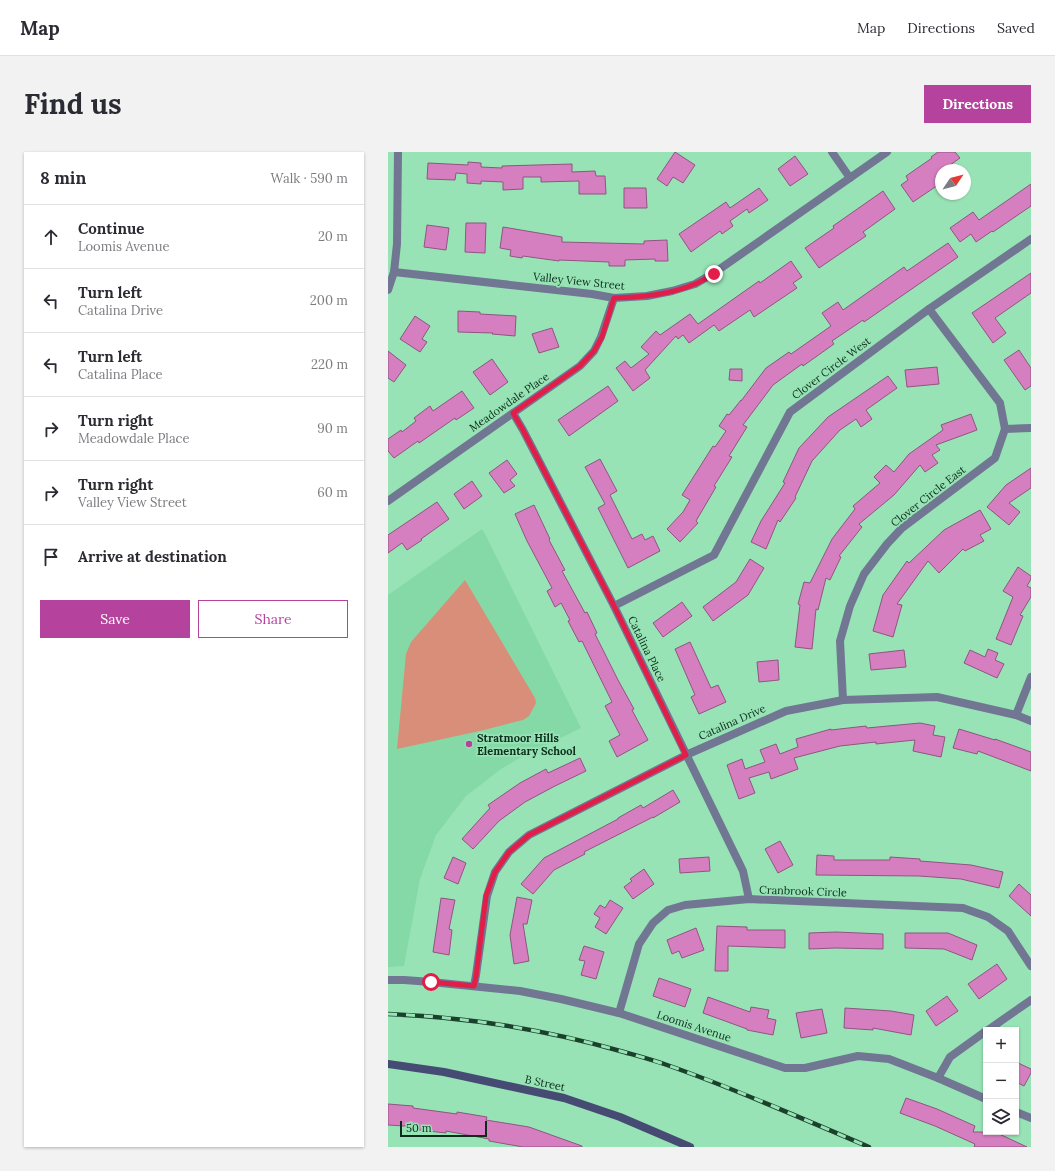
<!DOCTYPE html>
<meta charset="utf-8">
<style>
:root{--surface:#fff;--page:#f2f2f3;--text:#2b2b33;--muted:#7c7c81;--line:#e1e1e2;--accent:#b5439d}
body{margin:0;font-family:Lora,serif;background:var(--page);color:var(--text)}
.controls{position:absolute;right:12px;bottom:12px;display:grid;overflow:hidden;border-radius:0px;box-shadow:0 1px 3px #0004}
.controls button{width:36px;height:36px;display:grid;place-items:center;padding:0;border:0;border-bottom:1px solid var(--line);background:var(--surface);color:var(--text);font:20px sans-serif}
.compass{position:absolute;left:547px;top:12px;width:36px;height:36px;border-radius:50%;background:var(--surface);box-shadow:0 1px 3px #0004;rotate:55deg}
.scale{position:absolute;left:12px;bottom:10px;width:87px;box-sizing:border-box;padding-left:4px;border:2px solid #0c2d1b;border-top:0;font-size:11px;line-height:14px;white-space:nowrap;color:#0c2d1b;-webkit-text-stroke:3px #97e3b5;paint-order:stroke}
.stop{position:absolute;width:12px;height:12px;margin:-9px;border:3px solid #e11d48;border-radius:50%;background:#fff}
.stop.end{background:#e11d48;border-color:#fff;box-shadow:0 1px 4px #0008}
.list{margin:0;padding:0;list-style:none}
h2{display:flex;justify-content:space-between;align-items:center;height:52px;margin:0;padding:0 16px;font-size:17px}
h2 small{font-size:13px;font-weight:400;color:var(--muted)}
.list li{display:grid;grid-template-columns:26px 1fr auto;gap:12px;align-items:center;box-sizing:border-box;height:64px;padding:0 16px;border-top:1px solid var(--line)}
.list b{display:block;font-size:15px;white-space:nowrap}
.list p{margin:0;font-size:13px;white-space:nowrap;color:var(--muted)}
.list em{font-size:13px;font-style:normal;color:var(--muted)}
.actions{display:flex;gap:8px;padding:12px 16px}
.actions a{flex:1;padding:9px 0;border:1px solid var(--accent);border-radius:0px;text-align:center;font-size:14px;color:var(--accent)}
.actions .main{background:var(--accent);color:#fff}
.icon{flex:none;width:22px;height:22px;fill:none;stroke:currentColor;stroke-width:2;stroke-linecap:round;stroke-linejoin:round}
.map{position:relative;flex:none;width:643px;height:995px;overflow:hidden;border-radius:0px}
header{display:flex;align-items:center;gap:24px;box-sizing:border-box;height:56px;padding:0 20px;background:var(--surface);border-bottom:1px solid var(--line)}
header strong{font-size:19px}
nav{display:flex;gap:22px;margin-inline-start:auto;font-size:14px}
.intro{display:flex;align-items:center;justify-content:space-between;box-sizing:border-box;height:96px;padding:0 24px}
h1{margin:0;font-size:28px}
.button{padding:10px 18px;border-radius:0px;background:var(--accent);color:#fff;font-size:14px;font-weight:700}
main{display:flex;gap:24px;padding:0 24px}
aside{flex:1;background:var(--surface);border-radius:0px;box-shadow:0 1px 3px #0004}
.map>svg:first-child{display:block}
.built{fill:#84d9a7}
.green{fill:#d88e78}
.building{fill:#d67fc0;stroke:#905480}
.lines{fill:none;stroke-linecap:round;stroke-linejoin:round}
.minor{stroke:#717693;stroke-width:8}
.secondary{stroke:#464b74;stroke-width:8}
.rail-casing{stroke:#1b412c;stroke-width:4.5}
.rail{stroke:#97e3b5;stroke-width:3;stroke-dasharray:9;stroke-linecap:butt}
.route{stroke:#e11d48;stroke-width:5}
.poi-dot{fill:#b5439d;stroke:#97e3b5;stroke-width:1.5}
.labels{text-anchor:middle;stroke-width:3.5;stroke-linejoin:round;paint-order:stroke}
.street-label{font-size:11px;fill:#0c2d1b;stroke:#97e3b5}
.poi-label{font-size:11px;font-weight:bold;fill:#0c2d1b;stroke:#97e3b5;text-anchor:start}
</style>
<header>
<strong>Map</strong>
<nav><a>Map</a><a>Directions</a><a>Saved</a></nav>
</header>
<div class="intro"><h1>Find us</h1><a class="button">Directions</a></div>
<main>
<aside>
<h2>8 min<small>Walk · 590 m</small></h2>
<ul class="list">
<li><svg class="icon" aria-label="ahead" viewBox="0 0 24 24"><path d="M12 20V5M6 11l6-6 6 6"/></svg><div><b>Continue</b><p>Loomis Avenue</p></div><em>20 m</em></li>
<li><svg class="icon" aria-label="left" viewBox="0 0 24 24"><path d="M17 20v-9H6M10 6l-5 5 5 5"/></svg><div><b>Turn left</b><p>Catalina Drive</p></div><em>200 m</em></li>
<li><svg class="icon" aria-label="left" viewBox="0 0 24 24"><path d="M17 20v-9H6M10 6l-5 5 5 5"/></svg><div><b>Turn left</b><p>Catalina Place</p></div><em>220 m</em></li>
<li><svg class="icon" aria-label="right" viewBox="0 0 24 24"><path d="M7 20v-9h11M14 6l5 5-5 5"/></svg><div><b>Turn right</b><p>Meadowdale Place</p></div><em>90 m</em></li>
<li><svg class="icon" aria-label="right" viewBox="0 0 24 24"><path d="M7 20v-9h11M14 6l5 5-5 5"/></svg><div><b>Turn right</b><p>Valley View Street</p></div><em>60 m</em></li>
<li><svg class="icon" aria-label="arrive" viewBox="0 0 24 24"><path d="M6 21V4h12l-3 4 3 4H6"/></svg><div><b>Arrive at destination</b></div></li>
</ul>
<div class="actions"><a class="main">Save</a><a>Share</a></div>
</aside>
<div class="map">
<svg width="643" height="995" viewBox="0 0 643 995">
<rect width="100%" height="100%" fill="#97e3b5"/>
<path class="built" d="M94 377 97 382 193 576 130 607 113 617 78 644 48 683 32 727 16 814 0 815V443Z"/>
<path class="green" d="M77 428 147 546 148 551 141 564 135 568 96 578 9 597 18 502 23 490Z"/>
<g class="building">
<path d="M287 0 307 13 295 31 285 25 279 34 269 27Z"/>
<path d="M550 0H567L572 6 555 18H553V31L525 50 513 33 520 28 518 24 544 6 543 5Z"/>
<path d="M407 4 420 22 402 34 390 17Z"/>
<path d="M80 10 93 11V15L114 16V14L184 12V20L207 19 208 24H217L218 42H191V29L153 30V25H135V37L115 38V30L93 29V32L79 31V22L68 21 67 28 39 27 40 11 80 13Z"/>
<path d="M643 32V54L605 80 604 79 588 90 583 82 572 90 562 76 585 60 591 68Z"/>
<path d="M236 36H258L259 56H236Z"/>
<path d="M371 36 380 48 361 61 359 57 342 69 345 74 334 82 332 79 303 100 291 82 338 50 342 56Z"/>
<path d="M495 39 507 57 475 80 478 84 431 116 417 96 446 76 445 74Z"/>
<path d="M78 71H98L97 101 77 100Z"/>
<path d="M39 73 61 76 58 98 36 95Z"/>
<path d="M115 75 174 85V90L256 92V89L279 88 280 109H267V107L237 108V114H221V110L171 108V109L135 104 134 106 122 104 123 98 112 96Z"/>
<path d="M560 91 570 105 476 170 475 168 444 189 446 192 415 214 414 212 385 233 355 273 359 275 341 304 344 305 326 334 328 335 308 369 310 371 292 390 279 377 295 360 302 348 294 343 325 294 327 295 338 279 331 274 339 262 341 263 353 248V249L378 216 401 200 403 202 443 174 434 161 450 150 455 158 516 115 519 119Z"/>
<path d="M403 109 414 125 405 131 409 136 366 165 362 158 331 179 326 173 301 191 295 183 290 187 288 184 257 218 262 226 245 239 228 216 237 209 243 216 261 202 253 195 268 179 272 183 302 162 310 172 371 129 372 131Z"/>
<path d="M643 121V141L607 166 618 181 605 191 584 161Z"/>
<path d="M70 159 92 160V162L128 164 127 184 104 182 105 181 70 180Z"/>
<path d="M27 164 42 174 34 187 39 190 32 200 12 187Z"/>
<path d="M164 176 171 195 151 201 144 182Z"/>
<path d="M631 198 643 216V234L637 238 616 208Z"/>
<path d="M0 199 18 213 6 230 0 226Z"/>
<path d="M104 207 120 230 102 243 85 220Z"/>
<path d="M549 215 551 232 519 235 517 218Z"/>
<path d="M342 217H354V229L341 228Z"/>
<path d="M500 224 509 236 478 258 484 267 473 275 468 267 452 278 424 309 407 345 408 346 392 370 390 368 378 397 363 390 373 369 397 331 395 330 411 296 440 265Z"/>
<path d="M220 234 230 249 181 284 170 268Z"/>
<path d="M74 239 86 256 68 268 67 266 31 291 30 289 6 306 0 299V287L13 278 14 280 28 269 26 266 42 254 45 259Z"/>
<path d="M583 262 589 278 548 293 552 298 544 303 550 311 537 320 532 313 506 343 471 372 474 375 451 404 453 405 442 428 438 426 430 458 428 457 424 497 407 495 412 453 410 452 416 430 422 431 444 387 467 357 465 354 492 331 486 325 498 313 506 320 521 302 555 278 553 273Z"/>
<path d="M212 307 229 339 222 343 244 387 254 382 257 388 265 384 272 399 240 416 210 356 217 352 197 315Z"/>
<path d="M119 308 129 322 122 328 127 334 116 341 101 321Z"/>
<path d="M643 316V336L621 351 632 360 621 373 599 355 618 333Z"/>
<path d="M84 329 94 344 76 357 66 342Z"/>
<path d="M49 350 61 367 33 387 34 388 19 398 14 391 0 401V383Z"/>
<path d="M146 353 162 387 161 388 177 418 174 419 197 461 199 460 209 481 207 482 230 528 246 557 244 558 260 588 229 605 221 589 232 583 217 554 224 550 194 489 191 490 180 469 182 468 173 451 167 455 159 439 164 436 139 389 127 362Z"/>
<path d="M592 358 603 377 592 383 596 389 577 399 575 397 551 421 540 409 509 452 514 453 505 485 485 479 495 443 519 409 521 411 556 378Z"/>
<path d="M362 407 376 416 360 443 325 469 315 455 348 430Z"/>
<path d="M630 415 643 424V427L639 434 643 436V445L632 463 635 464 623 493 608 487 625 445 615 439Z"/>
<path d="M294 450 304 464 275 485 265 471Z"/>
<path d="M302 490 323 536 330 533 338 550 311 562 303 545 307 543 287 497Z"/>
<path d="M600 497 610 501 607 508 616 512 609 526 576 511 582 498 597 505Z"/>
<path d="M516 498 518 515 483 518 481 502Z"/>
<path d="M390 508 391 528 371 530 369 510Z"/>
<path d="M532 571 547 574 545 583 557 585 553 605 525 599 527 588 488 592V590L452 594 406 606 410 617 383 627 381 620 361 626 367 641 351 647 339 613 354 607 357 617 377 610 372 598 388 592 392 602 410 595 408 587 443 577V578L478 574 479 576Z"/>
<path d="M571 577 607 588V587L643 600V619L590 599 589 602 565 596Z"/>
<path d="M192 606 198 619 167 634 137 650 111 669 85 697 74 687 102 656 100 653 132 631 158 617 160 621Z"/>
<path d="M285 638 292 650 265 666V665L196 700 197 702 166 718 145 742 133 732 156 706 230 667V666L253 653 255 656Z"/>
<path d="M392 689 405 713 390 721 377 697Z"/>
<path d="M429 703 446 704V708H502V705L532 707V709L583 713 615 720 611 736 573 727 531 724 428 723Z"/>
<path d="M65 705 78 711 70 732 56 726Z"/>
<path d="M321 705 322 719 292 721 291 707Z"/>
<path d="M256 717 266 732 245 747 236 735 244 729 242 727Z"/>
<path d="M631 732 643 743V764L621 744Z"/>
<path d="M129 745 144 748 139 772H135L141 809 126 812 122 783Z"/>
<path d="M53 746 67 748 61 777 64 778 61 803 45 800Z"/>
<path d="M222 748 235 756 218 782 207 775 212 766 206 762 212 753 217 756Z"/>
<path d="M329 774 359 775V778H397V796L340 794V819H327Z"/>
<path d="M308 776 316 798 294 806 291 799 284 802 279 788Z"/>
<path d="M448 780 495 782V797L448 796 421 797V781Z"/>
<path d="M517 781H560L589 793 584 808 556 797 517 796Z"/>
<path d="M196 794 216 800 208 827 193 823 197 809 191 808Z"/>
<path d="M609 812 619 827 591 847 580 832Z"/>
<path d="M271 826 303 837 297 855 265 844Z"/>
<path d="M559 844 570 859 548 874 538 859Z"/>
<path d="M320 845 362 860 363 855 381 858 379 866 388 868 385 883 359 878V877L315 861Z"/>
<path d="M457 856 503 859 526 863 523 883 485 876V878L456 876Z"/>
<path d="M434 857 439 881 413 886 408 861Z"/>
<path d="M628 910 643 917V921L636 934 628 930Z"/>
<path d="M518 946 549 957 587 974 585 980H607L639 995H586L587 992 547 974 512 961Z"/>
<path d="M0 952 25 954V956L69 962V960L99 965 98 968 141 975 194 994V995H135L101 989V987L58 979V981L31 978 32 975 0 973Z"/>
</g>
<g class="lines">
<g class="minor">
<path d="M444 0 462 26"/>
<path d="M6 120 204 142 226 146 259 144 284 139 307 132 326 121 499 0"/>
<path d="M0 138 6 120 9 92 10 0"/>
<path d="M125 261 135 278 226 454 355 719 361 747"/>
<path d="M617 277 643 276"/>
<path d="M0 349 192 214 206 199 213 185 226 146"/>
<path d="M226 454 326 403 402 260 541 157 643 87"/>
<path d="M455 548 452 489 462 454 476 422 499 392 514 376 607 306 617 277 612 251 541 157"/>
<path d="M628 563 643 525"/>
<path d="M0 828H16L43 830 132 839 173 847 231 861 397 916H417L470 904 501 907 550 926 598 947"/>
<path d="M86 834 88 823 99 744 107 720 121 700 141 683 298 603 398 559 455 548 549 545 628 563 643 569"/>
<path d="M231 861 251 792 265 771 280 758 297 753 361 747 575 756 600 765 620 779 643 814"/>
<path d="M600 878 643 848"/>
<path d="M550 926 562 905 598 879"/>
<path d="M628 960 643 966"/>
</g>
<path class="secondary" d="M0 912 56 920 176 946 232 965 302 995"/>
<defs>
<path id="rail" d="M0 862C80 865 159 878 236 900 250 904 265 908 279 913 348 937 415 967 481 995"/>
</defs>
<use href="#rail" class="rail-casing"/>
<use href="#rail" class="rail"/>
</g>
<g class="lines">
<path class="route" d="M43 830 86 834 88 824 98 744 107 720 121 700 141 683 298 603 226 454 135 278 125 261 192 214 206 199 214 185 226 146C254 145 281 143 307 132 314 129 320 125 326 122"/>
</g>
<circle class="poi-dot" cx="81" cy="592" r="4"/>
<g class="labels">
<g class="street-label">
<text transform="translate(191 129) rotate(6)" y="4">Valley View Street</text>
<text transform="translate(443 216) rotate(-37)" y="4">Clover Circle West</text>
<text transform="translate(121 250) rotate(-35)" y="4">Meadowdale Place</text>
<text transform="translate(540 344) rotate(-38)" y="4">Clover Circle East</text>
<text transform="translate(259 497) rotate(64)" y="4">Catalina Place</text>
<text transform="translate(344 570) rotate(-24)" y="4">Catalina Drive</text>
<text transform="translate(415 739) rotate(2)" y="4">Cranbrook Circle</text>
<text transform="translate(306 874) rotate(18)" y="4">Loomis Avenue</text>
<text transform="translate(157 931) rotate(12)" y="4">B Street</text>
</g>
<g class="poi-label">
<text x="89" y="590">Stratmoor Hills<tspan x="89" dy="13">Elementary School</tspan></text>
</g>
</g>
</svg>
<div class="controls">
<button>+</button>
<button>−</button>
<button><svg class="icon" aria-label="layers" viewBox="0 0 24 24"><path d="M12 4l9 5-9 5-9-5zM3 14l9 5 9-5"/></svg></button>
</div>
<svg class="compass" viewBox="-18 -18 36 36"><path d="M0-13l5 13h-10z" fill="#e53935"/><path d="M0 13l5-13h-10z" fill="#7c7c81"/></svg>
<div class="scale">50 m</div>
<div class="stop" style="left:43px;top:830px"></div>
<div class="stop end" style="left:326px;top:122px"></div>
</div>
</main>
